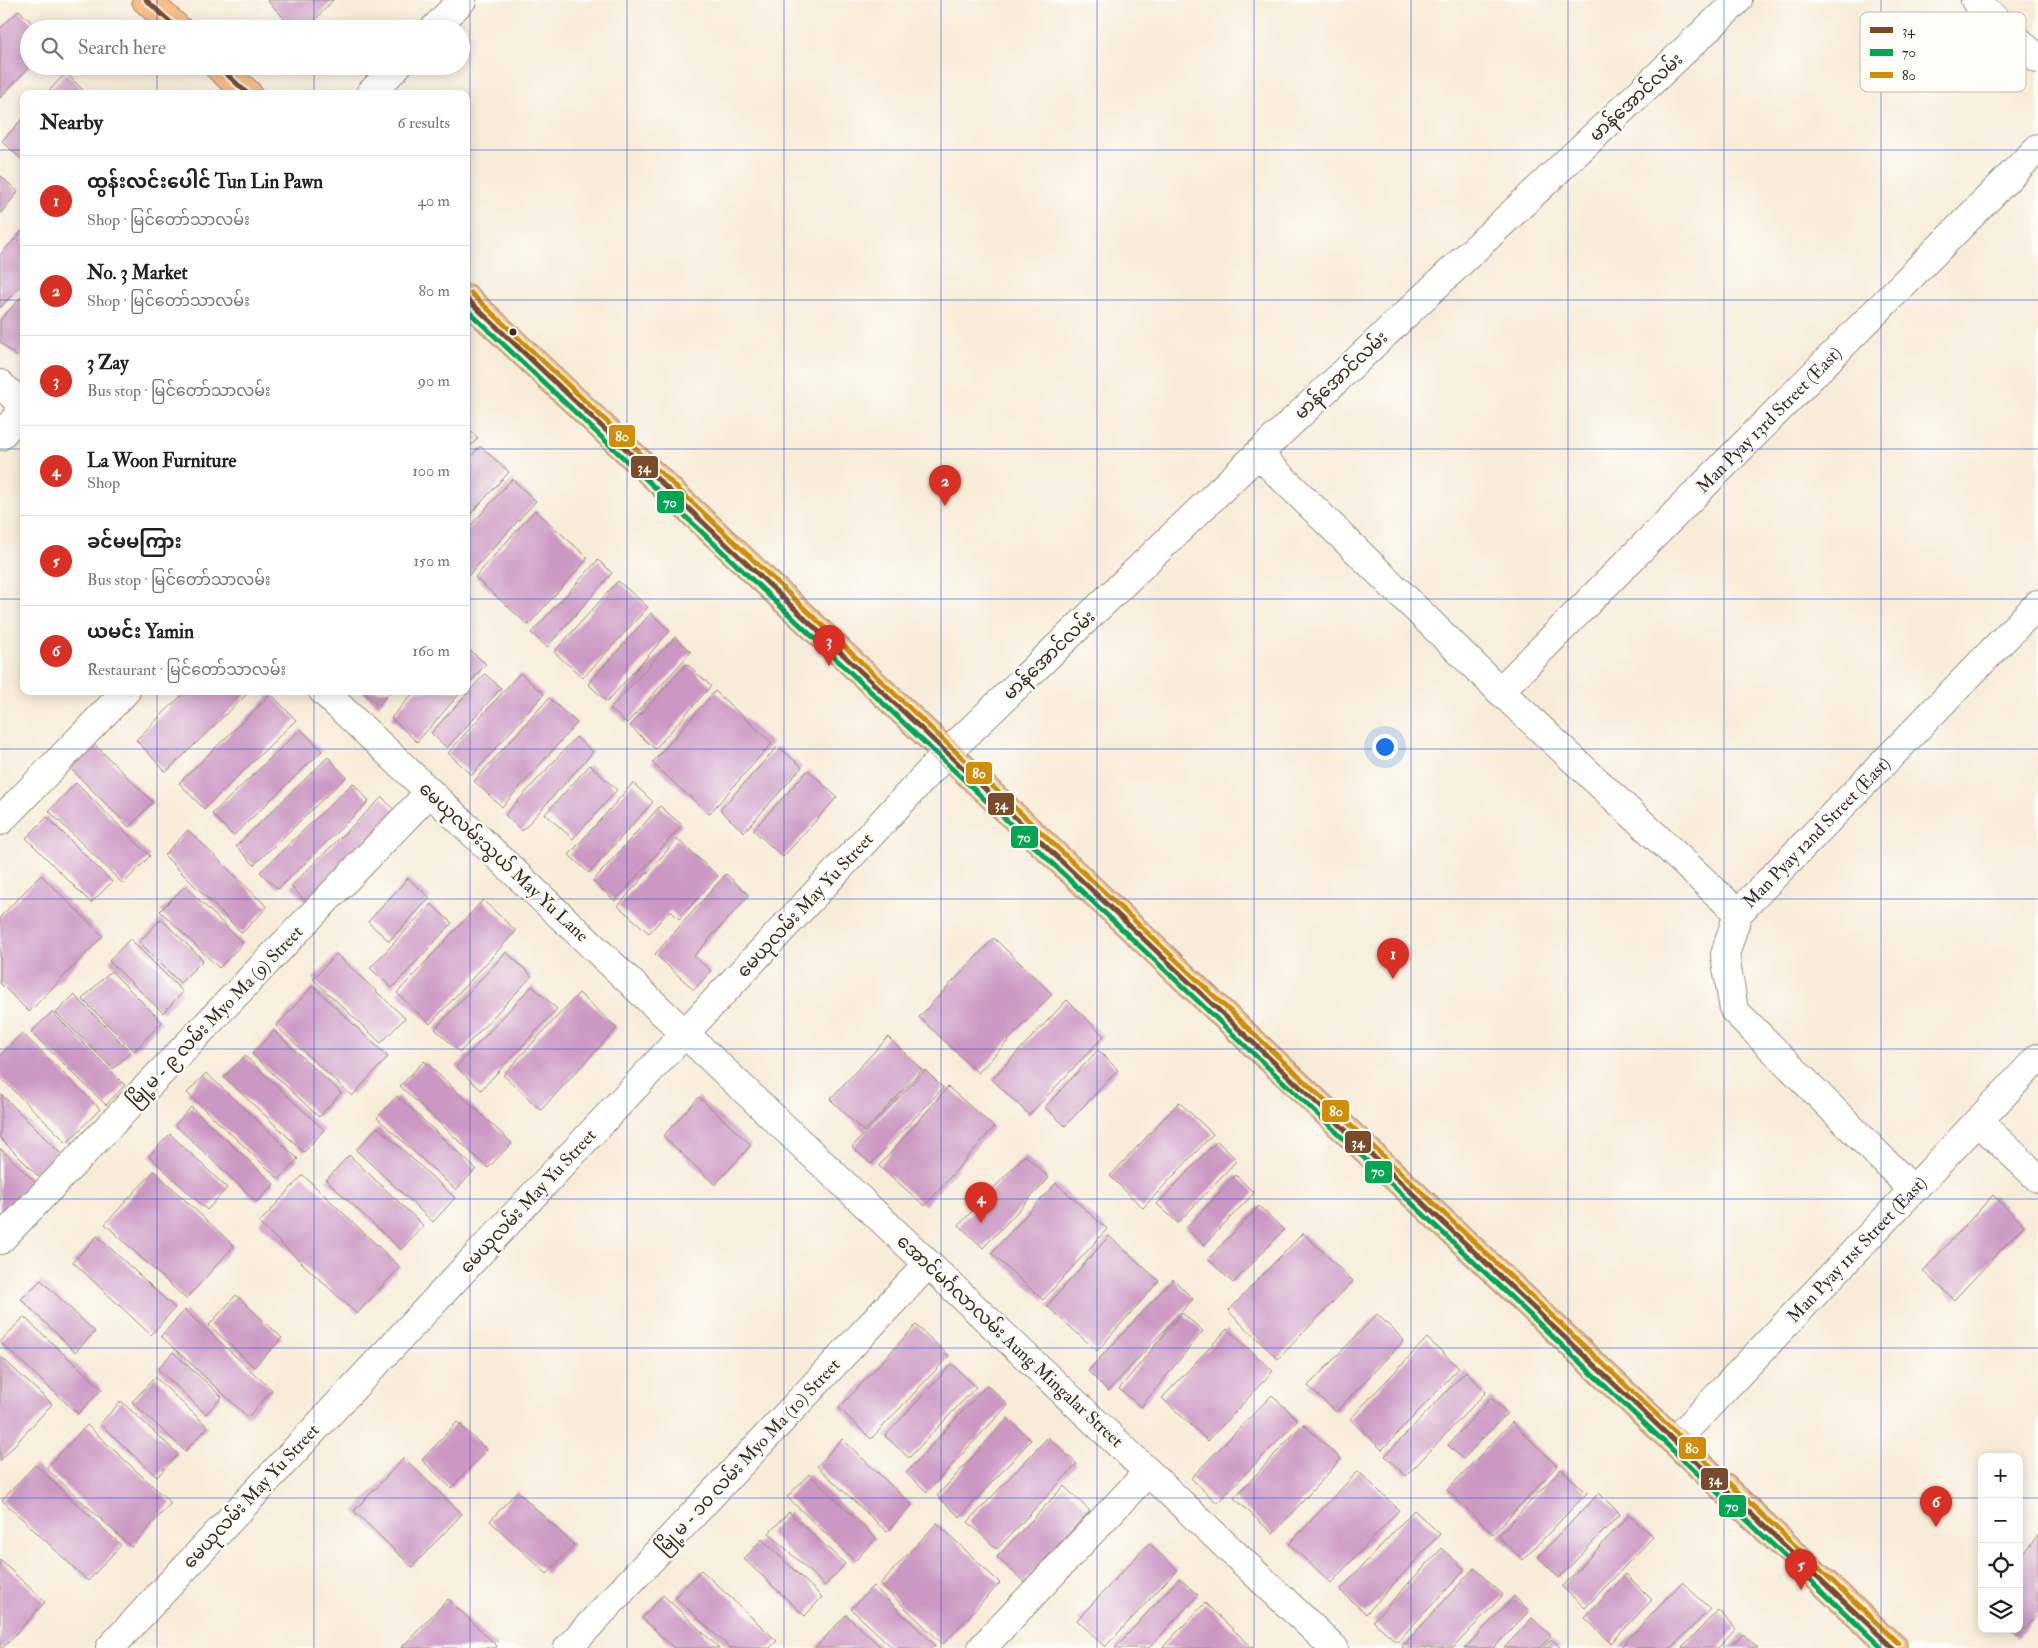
<!DOCTYPE html>
<meta charset="utf-8">
<style>
:root{--surface:#fff;--page:#f6f6f6;--text:#222;--muted:#767676;--line:#e0e0e0;--accent:#d93025}
body{margin:0;font-family:"IM FELL Double Pica","Noto Sans Myanmar",serif;background:var(--page);color:var(--text)}
.controls{position:absolute;right:15px;bottom:15px;display:grid;overflow:hidden;border-radius:10px;box-shadow:0 2px 12px #0003}
.controls button{width:45px;height:45px;display:grid;place-items:center;padding:0;border:0;border-bottom:1px solid var(--line);background:var(--surface);color:var(--text);font:25px sans-serif}
.you{position:absolute;left:1384px;top:746px;width:18px;height:18px;margin:-12px;border:4px solid #fff;border-radius:50%;background:#1a73e8;box-shadow:0 0 0 8px #1a73e833}
.badge{display:grid;place-items:center;width:32px;height:32px;border-radius:50%;background:var(--accent);color:#fff;font-size:16px;font-weight:700}
.pin{position:absolute;translate:-50% -41px;filter:drop-shadow(0 1px 2px #0008)}
.pin::after{content:'';position:absolute;top:26px;width:18px;height:15px;background:inherit;clip-path:polygon(0 0,100% 0,50% 100%)}
.list{margin:0;padding:0;list-style:none}
h2{display:flex;justify-content:space-between;align-items:center;height:65px;margin:0;padding:0 20px;font-size:21px}
h2 small{font-size:16px;font-weight:400;color:var(--muted)}
.list li{display:grid;grid-template-columns:32px 1fr auto;gap:15px;align-items:center;box-sizing:border-box;height:90px;padding:0 20px;border-top:1px solid var(--line)}
.list b{display:block;font-size:19px;white-space:nowrap}
.list p{margin:0;font-size:16px;white-space:nowrap;color:var(--muted)}
.list em{font-size:16px;font-style:normal;color:var(--muted)}
.icon{flex:none;width:28px;height:28px;fill:none;stroke:currentColor;stroke-width:2;stroke-linecap:round;stroke-linejoin:round}
.map{position:relative;flex:none;width:2038px;height:1648px;overflow:hidden}
.search{position:absolute;background:var(--surface);box-shadow:0 2px 12px #0003;left:20px;top:20px;width:450px;height:55px;display:flex;align-items:center;gap:12px;box-sizing:border-box;padding:0 18px;border-radius:28px;color:var(--muted);font-size:19px}
.panel{position:absolute;background:var(--surface);box-shadow:0 2px 12px #0003;left:20px;top:90px;width:450px;height:605px;border-radius:10px}
.map>svg:first-child{display:block}
.building{fill:#cb98c3}
.lines{fill:none;stroke-linecap:round;stroke-linejoin:round}
.minor-casing{stroke:#998b7b;stroke-width:30}
.major-casing{stroke:#998b7b;stroke-width:30}
.minor{stroke:#fff;stroke-width:28}
.major{stroke:#f8bd89;stroke-width:28}
.bus-1-casing{stroke:#fdfcf7;stroke-width:9}
.bus-2-casing{stroke:#fdfcf7;stroke-width:9}
.bus-3-casing{stroke:#fdfcf7;stroke-width:9}
.bus-1{stroke:#7a4b2a;stroke-width:5}
.bus-2{stroke:#00a651;stroke-width:5}
.bus-3{stroke:#d18d06;stroke-width:5}
.grid{fill:none;stroke:#1d4ed8;stroke-width:1;stroke-opacity:0.55}
.bus-dot{fill:#3b2a1e;stroke:#fdfcf7;stroke-width:2}
.labels{text-anchor:middle;stroke-width:5;stroke-linejoin:round;paint-order:stroke}
.street-label{font-size:18px;fill:#3b2a1e;stroke:#fdfcf7}
.key{fill:#fdfcf7;stroke:#c3bdb6;stroke-width:1}
.key-label{font-size:14px;fill:#3b2a1e}
.line-badge{stroke:#fdfcf7;stroke-width:2}
.badge-label{font-size:14px;text-anchor:middle;font-weight:bold;fill:#fff}
</style>
<div class="map">
<svg width="2038" height="1648" viewBox="0 0 2038 1648">
<rect width="100%" height="100%" fill="#fdfcf7"/>
<filter id="ink" filterUnits="userSpaceOnUse"><feTurbulence type="fractalNoise" baseFrequency=".02" numOctaves="2"/><feDisplacementMap in="SourceGraphic" scale="10" xChannelSelector="R" yChannelSelector="G"/><feConvolveMatrix kernelMatrix="1 2 1 2 8 2 1 2 1" color-interpolation-filters="sRGB"/></filter>
<filter id="wash" filterUnits="userSpaceOnUse"><feTurbulence type="fractalNoise" baseFrequency=".0096" numOctaves="4" result="noise"/><feDisplacementMap in="SourceGraphic" scale="20" xChannelSelector="R" yChannelSelector="G"/><feGaussianBlur stdDeviation="1.12" result="paint"/><feColorMatrix in="noise" values="0 0 0 0 0 0 0 0 0 0 0 0 0 0 0 0 0 1.4 0 .05"/><feComposite in="paint" operator="in"/></filter>
<g filter="url(#wash)">
<rect width="100%" height="100%" fill="#f7ecd8"/>
<g id="blocks">
<g class="building">
<path d="M267 0H333L307 29H294Z"/>
<path d="M19 10 38 29H29L30 66 0 98V29Z"/>
<path d="M66 73 87 94H46Z"/>
<path d="M24 117V162L2 141Z"/>
<path d="M0 175 18 192 0 214Z"/>
<path d="M24 229V282L0 308V255Z"/>
<path d="M24 294V349L17 357 0 342V320Z"/>
<path d="M466 427 478 438 466 451Z"/>
<path d="M480 446 509 472 466 519V462Z"/>
<path d="M512 479 536 501 466 578V531Z"/>
<path d="M535 510 588 558 528 625 475 577Z"/>
<path d="M598 560 612 573 547 647 531 633Z"/>
<path d="M618 581 648 607 583 678 554 652Z"/>
<path d="M651 613 670 631 607 702 588 684Z"/>
<path d="M675 637 691 652 627 723 610 709Z"/>
<path d="M466 647 486 664 466 687Z"/>
<path d="M687 664 711 686 655 749 630 726Z"/>
<path d="M520 673 544 694 472 775 448 753Z"/>
<path d="M485 674 501 688 447 748 431 733Z"/>
<path d="M186 691H242L246 695 166 772 136 740Z"/>
<path d="M362 691H391L378 706Z"/>
<path d="M415 691H462L417 742 391 718Z"/>
<path d="M715 691 772 743 709 814 652 763Z"/>
<path d="M271 694 296 720 204 809 179 783Z"/>
<path d="M549 698 577 723 502 807 474 781Z"/>
<path d="M301 729 322 751 233 836 212 814Z"/>
<path d="M576 737 593 752 522 831 505 815Z"/>
<path d="M92 742 153 802 129 827 69 767Z"/>
<path d="M778 746 802 767 744 832 720 810Z"/>
<path d="M328 757 346 777 254 865 236 846Z"/>
<path d="M590 765 617 790 573 839 545 814Z"/>
<path d="M808 770 837 797 783 857 753 830Z"/>
<path d="M76 783 150 856 123 884 49 811Z"/>
<path d="M353 783 369 801 278 889 260 872Z"/>
<path d="M633 783 653 802 589 873 569 855Z"/>
<path d="M382 797 398 814 306 902 291 886Z"/>
<path d="M660 806 682 825 615 901 593 881Z"/>
<path d="M47 817 112 882 91 903 26 838Z"/>
<path d="M188 830 267 907 242 933 164 855Z"/>
<path d="M677 839 718 876 679 919 670 910 649 933 618 906Z"/>
<path d="M726 874 749 895 694 956 711 971 694 990 655 954Z"/>
<path d="M41 875 103 936 29 1012 0 983V917Z"/>
<path d="M408 878 430 898 389 941 368 922Z"/>
<path d="M185 886 243 943 219 968 160 911Z"/>
<path d="M483 900 516 931 430 1024 397 993Z"/>
<path d="M431 904 452 923 392 988 370 968Z"/>
<path d="M161 919 203 960 180 983 139 942Z"/>
<path d="M994 938 1052 994 978 1073 919 1017Z"/>
<path d="M130 939 183 992 163 1013 109 961Z"/>
<path d="M506 952 532 976 460 1052 435 1029Z"/>
<path d="M336 954 405 1018 381 1043 313 979Z"/>
<path d="M111 971 162 1022 134 1051 82 999Z"/>
<path d="M313 986 388 1057 352 1096 276 1026Z"/>
<path d="M532 986 557 1009 481 1090 456 1067Z"/>
<path d="M579 993 617 1028 541 1110 503 1075Z"/>
<path d="M74 995 131 1052 113 1069 56 1013Z"/>
<path d="M1067 1000 1104 1036 1029 1115 992 1079Z"/>
<path d="M52 1012 125 1085 106 1105 31 1032Z"/>
<path d="M274 1031 341 1093 319 1117 252 1054Z"/>
<path d="M22 1033 100 1109 67 1143 0 1077V1056Z"/>
<path d="M888 1037 922 1070 864 1132 830 1099Z"/>
<path d="M1098 1050 1118 1070 1065 1126 1045 1107Z"/>
<path d="M245 1056 324 1130 304 1152 224 1077Z"/>
<path d="M424 1061 512 1143 488 1168 400 1086Z"/>
<path d="M925 1070 943 1088 871 1164 852 1147Z"/>
<path d="M206 1073 298 1159 279 1179 187 1093Z"/>
<path d="M948 1087 994 1127 925 1206 879 1166Z"/>
<path d="M2 1095 64 1157 42 1180 0 1138Z"/>
<path d="M397 1096 476 1169 456 1190 377 1118Z"/>
<path d="M699 1097 751 1145 715 1185 663 1136Z"/>
<path d="M1179 1102 1213 1134 1143 1208 1110 1176Z"/>
<path d="M191 1107 274 1184 257 1202 175 1125Z"/>
<path d="M378 1127 455 1198 433 1222 356 1150Z"/>
<path d="M170 1134 227 1188 207 1210 149 1156Z"/>
<path d="M1217 1141 1237 1160 1178 1223 1157 1204Z"/>
<path d="M0 1148 38 1185 0 1225Z"/>
<path d="M349 1155 423 1225 401 1250 326 1180Z"/>
<path d="M1025 1155 1049 1178 983 1248 959 1225Z"/>
<path d="M154 1171 234 1246 186 1299 105 1224Z"/>
<path d="M303 1175 400 1267 357 1314 259 1223Z"/>
<path d="M1236 1175 1254 1193 1204 1245 1186 1228Z"/>
<path d="M1056 1183 1107 1229 1043 1300 991 1253Z"/>
<path d="M1993 1195 2024 1225 1954 1300 1923 1271Z"/>
<path d="M1259 1206 1284 1230 1233 1283 1208 1259Z"/>
<path d="M1303 1233 1353 1281 1278 1359 1228 1311Z"/>
<path d="M97 1236 175 1308 151 1335 73 1262Z"/>
<path d="M1109 1236 1159 1281 1097 1351 1047 1306Z"/>
<path d="M1173 1279 1193 1299 1108 1391 1088 1371Z"/>
<path d="M41 1280 95 1332 75 1352 21 1299Z"/>
<path d="M236 1295 282 1338 254 1367 209 1325Z"/>
<path d="M185 1310 272 1390 248 1417 161 1336Z"/>
<path d="M1182 1313 1203 1331 1141 1407 1119 1389Z"/>
<path d="M1377 1314 1404 1340 1336 1412 1308 1386Z"/>
<path d="M24 1317 102 1389 78 1414 0 1342Z"/>
<path d="M916 1325 949 1356 871 1439 839 1408Z"/>
<path d="M1227 1329 1273 1371 1208 1441 1162 1398Z"/>
<path d="M1427 1338 1459 1368 1382 1450 1350 1419Z"/>
<path d="M173 1352 222 1397 206 1414 158 1369Z"/>
<path d="M0 1356 52 1404 0 1461Z"/>
<path d="M952 1364 976 1387 909 1458 885 1436Z"/>
<path d="M1466 1371 1486 1392 1406 1476 1385 1456Z"/>
<path d="M155 1377 208 1427 185 1451 132 1402Z"/>
<path d="M987 1385 1008 1405 927 1492 906 1473Z"/>
<path d="M1272 1395 1298 1420 1217 1503 1191 1478Z"/>
<path d="M1491 1398 1507 1413 1463 1459 1448 1445Z"/>
<path d="M121 1401 178 1454 157 1477 100 1424Z"/>
<path d="M1008 1418 1031 1440 960 1517 937 1496Z"/>
<path d="M457 1422 487 1450 451 1488 422 1460Z"/>
<path d="M1512 1422 1557 1466 1493 1534 1447 1490Z"/>
<path d="M1303 1424 1341 1459 1273 1534 1234 1498Z"/>
<path d="M87 1425 171 1503 131 1547 46 1468Z"/>
<path d="M1048 1437 1077 1464 997 1549 968 1522Z"/>
<path d="M842 1439 912 1505 887 1532 817 1466Z"/>
<path d="M404 1458 462 1514 412 1567 354 1511Z"/>
<path d="M35 1465 121 1545 88 1581 2 1500Z"/>
<path d="M1561 1469 1587 1493 1523 1560 1498 1536Z"/>
<path d="M1358 1471 1399 1510 1331 1583 1289 1544Z"/>
<path d="M809 1474 876 1538 855 1561 787 1497Z"/>
<path d="M1064 1486 1090 1511 1024 1582 997 1557Z"/>
<path d="M517 1491 574 1545 547 1574 490 1521Z"/>
<path d="M1599 1493 1620 1514 1559 1578 1538 1557Z"/>
<path d="M1414 1510 1440 1534 1366 1614 1340 1590Z"/>
<path d="M789 1512 845 1564 825 1586 769 1533Z"/>
<path d="M1629 1515 1653 1537 1585 1608 1562 1587Z"/>
<path d="M937 1523 1000 1583 943 1644 880 1584Z"/>
<path d="M2038 1535V1613L2018 1638 2009 1629H2019V1558Z"/>
<path d="M762 1539 822 1597 805 1616 744 1559Z"/>
<path d="M1149 1543 1177 1570 1105 1647 1077 1620Z"/>
<path d="M1442 1548 1465 1570 1397 1642 1373 1621Z"/>
<path d="M0 1560 45 1602 3 1648H0Z"/>
<path d="M1474 1568 1503 1595 1453 1648H1403L1402 1647Z"/>
<path d="M701 1570 777 1641 770 1648H730L675 1597Z"/>
<path d="M1626 1574 1652 1600 1611 1643 1585 1618Z"/>
<path d="M1179 1578 1198 1595 1149 1648H1115Z"/>
<path d="M1682 1582 1710 1609 1672 1648H1620Z"/>
<path d="M873 1586 935 1645 932 1648H893L851 1609Z"/>
<path d="M663 1595 719 1648H674L642 1618Z"/>
<path d="M1514 1596 1529 1611 1494 1648H1465Z"/>
<path d="M448 1599 497 1646 496 1648H401Z"/>
<path d="M1205 1603 1253 1648H1162Z"/>
<path d="M1718 1610 1736 1629 1718 1648H1682Z"/>
<path d="M846 1615 882 1648H815Z"/>
<path d="M1532 1618 1551 1636 1540 1648H1504Z"/>
<path d="M1743 1634 1758 1648H1729Z"/>
<path d="M1551 1639 1561 1648H1543Z"/>
</g>
</g>
</g>
<g filter="url(#ink)">
<use href="#blocks" fill-opacity="0" stroke="#998b7b" stroke-width="1"/>
<g class="lines">
<defs>
<g id="minor">
<path d="M1975 0 2038 59"/>
<path d="M434 29 462 0"/>
<path d="M370 94 397 66"/>
<path d="M0 384 24 406"/>
<path d="M0 436 24 410"/>
<path d="M1258 454 1500 691 1738 913"/>
<path d="M323 691 1334 1648"/>
<path id="s1" d="M1500 691 2038 148"/>
<path d="M0 821 126 691"/>
<path d="M1978 1121 2038 1178"/>
<path id="s2" d="M1913 1190 1734 1010 1725 955 1738 913 2038 604"/>
<path d="M0 1240 430 792"/>
<path id="s3" d="M1675 1441 2038 1058"/>
<path d="M110 1648 947 753 1258 454 1738 0"/>
<path d="M568 1648 928 1264"/>
<path d="M982 1648 1148 1472"/>
</g>
<g id="major">
<path d="M146 0 178 29"/>
<path d="M218 66 248 94"/>
<path d="M466 298 1893 1648"/>
</g>
</defs>
<use href="#minor" class="minor-casing"/>
<use href="#major" class="major-casing"/>
<use href="#minor" class="minor"/>
<use href="#major" class="major"/>
<defs>
<g id="bus-1">
<path d="M146 0 178 29"/>
<path d="M218 66 248 94"/>
<path d="M466 298 1893 1648"/>
</g>
<path id="bus-2" d="M466 309 1882 1648"/>
<path id="bus-3" d="M471 293 1898 1643"/>
</defs>
<use href="#bus-1" class="bus-1-casing"/>
<use href="#bus-2" class="bus-2-casing"/>
<use href="#bus-3" class="bus-3-casing"/>
<use href="#bus-1" class="bus-1"/>
<use href="#bus-2" class="bus-2"/>
<use href="#bus-3" class="bus-3"/>
</g>
</g>
<path class="grid" d="M157 0V29M314 0V29M470 0V1648M627 0V1648M784 0V1648M941 0V1648M1097 0V1648M1254 0V1648M1411 0V1648M1568 0V1648M1724 0V1648M1881 0V1648M157 66V94M314 66V94M0 150H24M466 150H2038M0 300H24M466 300H2038M0 449H24M466 449H2038M0 599H24M466 599H2038M157 691V1648M314 691V1648M0 749H2038M0 899H2038M0 1049H2038M0 1199H2038M0 1348H2038M0 1498H1982M2019 1498H2038"/>
<circle class="bus-dot" cx="513" cy="332" r="4.5"/>
<g class="labels">
<g class="street-label">
<text transform="translate(1636 97) rotate(-43)" y="6">မာန်အောင်လမ်း</text>
<text transform="translate(1341 375) rotate(-43)" y="6">မာန်အောင်လမ်း</text>
<text dy="6" stroke="none"><textPath href="#s1" startOffset="382">Man Pyay 13rd Street (East)</textPath></text>
<text transform="translate(1049 655) rotate(-44)" y="6">မာန်အောင်လမ်း</text>
<text dy="6" stroke="none"><textPath href="#s2" startOffset="466">Man Pyay 12nd Street (East)</textPath></text>
<text transform="translate(504 862) rotate(43)" y="6">မေယုလမ်းသွယ် May Yu Lane</text>
<text transform="translate(805 905) rotate(-47)" y="6">မေယုလမ်း May Yu Street</text>
<text transform="translate(215 1016) rotate(-46)" y="6">မြို့မ - ၉ လမ်း Myo Ma (9) Street</text>
<text transform="translate(528 1201) rotate(-47)" y="6">မေယုလမ်း May Yu Street</text>
<text dy="6" stroke="none"><textPath href="#s3" startOffset="264">Man Pyay 11st Street (East)</textPath></text>
<text transform="translate(1010 1341) rotate(43)" y="6">အောင်မင်္ဂလာလမ်း Aung Mingalar Street</text>
<text transform="translate(748 1456) rotate(-47)" y="6">မြို့မ - ၁၀ လမ်း Myo Ma (10) Street</text>
<text transform="translate(251 1496) rotate(-47)" y="6">မေယုလမ်း May Yu Street</text>
</g>
</g>
<rect x="1860" y="12" width="166" height="80" rx="8" class="key"/>
<rect x="1870" y="27" width="23" height="6" fill="#7a4b2a"/>
<rect x="1870" y="49" width="23" height="7" fill="#00a651"/>
<rect x="1870" y="72" width="23" height="6" fill="#d18d06"/>
<g class="key-label">
<text x="1902" y="35">34</text>
<text x="1902" y="57">70</text>
<text x="1902" y="80">80</text>
</g>
<g class="line-badge">
<rect x="608" y="424" width="28" height="24" rx="5" fill="#d18d06"/>
<rect x="630" y="455" width="29" height="24" rx="5" fill="#7a4b2a"/>
<rect x="656" y="490" width="29" height="24" rx="5" fill="#00a651"/>
<rect x="965" y="761" width="28" height="24" rx="5" fill="#d18d06"/>
<rect x="987" y="792" width="28" height="24" rx="5" fill="#7a4b2a"/>
<rect x="1010" y="825" width="29" height="24" rx="5" fill="#00a651"/>
<rect x="1321" y="1099" width="29" height="24" rx="5" fill="#d18d06"/>
<rect x="1344" y="1130" width="28" height="24" rx="5" fill="#7a4b2a"/>
<rect x="1364" y="1160" width="29" height="24" rx="5" fill="#00a651"/>
<rect x="1678" y="1436" width="29" height="24" rx="5" fill="#d18d06"/>
<rect x="1700" y="1467" width="29" height="24" rx="5" fill="#7a4b2a"/>
<rect x="1718" y="1494" width="29" height="24" rx="5" fill="#00a651"/>
</g>
<g class="badge-label">
<text x="622" y="441">80</text>
<text x="644" y="472">34</text>
<text x="670" y="507">70</text>
<text x="979" y="778">80</text>
<text x="1001" y="809">34</text>
<text x="1024" y="842">70</text>
<text x="1336" y="1116">80</text>
<text x="1358" y="1147">34</text>
<text x="1378" y="1176">70</text>
<text x="1692" y="1453">80</text>
<text x="1715" y="1484">34</text>
<text x="1732" y="1511">70</text>
</g>
</svg>
<div class="controls">
<button>+</button>
<button>−</button>
<button><svg class="icon" aria-label="locate" viewBox="0 0 24 24"><circle cx="12" cy="12" r="6"/><path d="M12 2v4M12 18v4M2 12h4M18 12h4"/></svg></button>
<button><svg class="icon" aria-label="layers" viewBox="0 0 24 24"><path d="M12 4l9 5-9 5-9-5zM3 14l9 5 9-5"/></svg></button>
</div>
<div class="you"></div>
<div class="pin badge" style="left:1393px;top:979px">1</div>
<div class="pin badge" style="left:945px;top:506px">2</div>
<div class="pin badge" style="left:829px;top:666px">3</div>
<div class="pin badge" style="left:981px;top:1223px">4</div>
<div class="pin badge" style="left:1801px;top:1590px">5</div>
<div class="pin badge" style="left:1936px;top:1527px">6</div>
<div class="search"><svg class="icon" aria-label="search" viewBox="0 0 24 24"><circle cx="10" cy="10" r="6"/><path d="M15 15l6 6"/></svg>Search here</div>
<section class="panel">
<h2>Nearby<small>6 results</small></h2>
<ul class="list">
<li><span class="badge">1</span><div><b>ထွန်းလင်းပေါင် Tun Lin Pawn</b><p>Shop · မြင်တော်သာလမ်း</p></div><em>40 m</em></li>
<li><span class="badge">2</span><div><b>No. 3 Market</b><p>Shop · မြင်တော်သာလမ်း</p></div><em>80 m</em></li>
<li><span class="badge">3</span><div><b>3 Zay</b><p>Bus stop · မြင်တော်သာလမ်း</p></div><em>90 m</em></li>
<li><span class="badge">4</span><div><b>La Woon Furniture</b><p>Shop</p></div><em>100 m</em></li>
<li><span class="badge">5</span><div><b>ခင်မမကြား</b><p>Bus stop · မြင်တော်သာလမ်း</p></div><em>150 m</em></li>
<li><span class="badge">6</span><div><b>ယမင်း Yamin</b><p>Restaurant · မြင်တော်သာလမ်း</p></div><em>160 m</em></li>
</ul>
</section>
</div>
